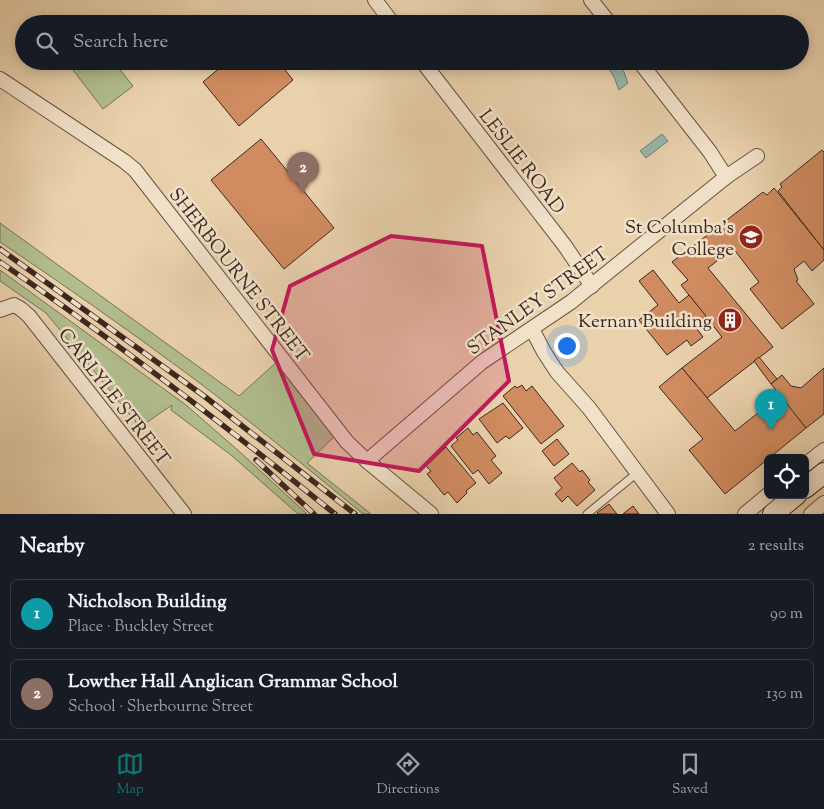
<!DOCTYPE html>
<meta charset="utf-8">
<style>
:root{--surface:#171b24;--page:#20242c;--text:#f1f3f6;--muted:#9ea1a6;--line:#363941;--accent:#0f766e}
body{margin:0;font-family:"Sorts Mill Goudy",serif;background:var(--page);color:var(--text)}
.controls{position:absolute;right:15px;bottom:15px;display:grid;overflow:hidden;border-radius:8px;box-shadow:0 2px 12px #0003}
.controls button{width:45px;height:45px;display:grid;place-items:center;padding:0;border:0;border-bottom:1px solid var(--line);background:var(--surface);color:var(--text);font:25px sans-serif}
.you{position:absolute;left:566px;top:345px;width:18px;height:18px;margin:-12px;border:4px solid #fff;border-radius:50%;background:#1a73e8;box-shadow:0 0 0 8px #1a73e833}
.badge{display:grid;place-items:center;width:32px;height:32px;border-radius:50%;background:var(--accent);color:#fff;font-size:16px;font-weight:700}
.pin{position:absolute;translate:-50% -41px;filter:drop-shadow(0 1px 2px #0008)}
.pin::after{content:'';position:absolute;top:26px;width:18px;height:15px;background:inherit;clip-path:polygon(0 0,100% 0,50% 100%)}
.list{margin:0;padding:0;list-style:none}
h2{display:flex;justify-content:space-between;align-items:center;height:65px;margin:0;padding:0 20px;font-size:21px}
h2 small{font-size:16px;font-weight:400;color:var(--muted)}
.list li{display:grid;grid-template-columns:32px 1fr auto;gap:15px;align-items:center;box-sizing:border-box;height:70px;margin:0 10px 10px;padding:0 10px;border:1px solid var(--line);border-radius:8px}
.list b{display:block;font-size:19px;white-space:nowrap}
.list p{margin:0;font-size:16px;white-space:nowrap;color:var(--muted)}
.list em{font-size:16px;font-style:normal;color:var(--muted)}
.icon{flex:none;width:28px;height:28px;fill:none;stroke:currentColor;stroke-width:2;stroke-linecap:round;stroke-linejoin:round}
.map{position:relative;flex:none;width:824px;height:514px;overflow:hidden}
.search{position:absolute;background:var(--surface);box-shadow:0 2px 12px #0003;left:15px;right:15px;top:15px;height:55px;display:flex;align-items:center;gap:12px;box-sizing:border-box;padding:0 18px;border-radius:28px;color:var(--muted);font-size:19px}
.sheet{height:225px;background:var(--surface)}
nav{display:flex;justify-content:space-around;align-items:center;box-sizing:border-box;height:70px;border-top:1px solid var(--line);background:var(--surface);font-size:14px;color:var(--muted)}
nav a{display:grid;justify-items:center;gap:2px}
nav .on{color:var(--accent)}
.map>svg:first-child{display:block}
.green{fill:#b1bd8d;stroke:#767256}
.water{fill:#97b7aa;stroke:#727d73}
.building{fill:#d08b60;stroke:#3b2720}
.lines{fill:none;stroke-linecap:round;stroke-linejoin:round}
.lane-casing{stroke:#665243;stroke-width:9}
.street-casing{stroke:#665243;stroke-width:16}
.secondary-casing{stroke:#3b2720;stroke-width:22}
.lane{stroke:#f1e1c9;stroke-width:7}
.street{stroke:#f1e1c9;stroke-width:14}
.secondary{stroke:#f1e1c9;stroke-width:20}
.rail-casing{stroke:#3b2720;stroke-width:5.5}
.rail{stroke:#f1e1c9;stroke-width:4;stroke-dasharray:11;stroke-linecap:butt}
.marked{fill:#c2185b;fill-opacity:0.2;stroke:#c2185b;stroke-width:4;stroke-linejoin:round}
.labels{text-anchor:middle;stroke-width:5;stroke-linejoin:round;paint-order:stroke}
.street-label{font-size:19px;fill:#3b2720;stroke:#f1e1c9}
.poi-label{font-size:19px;fill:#3b2720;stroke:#f1e1c9;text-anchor:end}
</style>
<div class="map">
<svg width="824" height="514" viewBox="0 0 824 514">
<rect width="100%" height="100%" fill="#e9d1ac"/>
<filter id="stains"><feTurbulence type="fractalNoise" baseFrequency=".004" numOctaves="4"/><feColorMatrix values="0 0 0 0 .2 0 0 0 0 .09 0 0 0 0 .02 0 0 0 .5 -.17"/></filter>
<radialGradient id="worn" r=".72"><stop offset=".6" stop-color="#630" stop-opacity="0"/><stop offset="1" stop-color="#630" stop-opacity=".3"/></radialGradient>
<g class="green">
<path d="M66 61H113L133 86 103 109Z"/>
<path d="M0 223 239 396 280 359 334 437 307 463 371 514H363C306 467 248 419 189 375 127 329 64 285 0 242Z"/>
<path d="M0 270 186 405 241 453 307 514H298L231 455 171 410 172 405 140 427 46 313 0 281Z"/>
</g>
<g class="water">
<path d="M614 61H617L624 72 628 83 619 90 614 77 607 66Z"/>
<path d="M662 134 668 141 646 158 640 151Z"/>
</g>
<g class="building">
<path d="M228 61H278L293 80 239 126 203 82Z"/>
<path d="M261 139 334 228 284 269 211 180Z"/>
<path d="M822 150 824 152V250L778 191 782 187 780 184Z"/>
<path d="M774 188 824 250V260L812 271 804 261 794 269 798 280 796 281 814 304 782 329 750 289 759 282 733 248 717 261 701 240 763 192 767 195Z"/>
<path d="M701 240 717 261 708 268 773 347 707 398 682 368 722 337 681 285 688 280 672 262Z"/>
<path d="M653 270 679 303 689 295 706 316 694 325 703 337 691 346 687 340 667 355 639 320 658 305 639 281Z"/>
<path d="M759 357 777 379 771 384 754 361Z"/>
<path d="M682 368 735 431 781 395 806 428 725 494 689 450 703 439 659 387Z"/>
<path d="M824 368V414L806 428 771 384 782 375 791 386 801 388Z"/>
<path d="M522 385 526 391 532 386 564 426 541 444 503 396 515 386 517 388Z"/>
<path d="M503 403 523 428 509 439 506 436 497 443 479 419Z"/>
<path d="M468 428 473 435 477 432 496 456 491 460 502 473 489 484 478 470 473 474 451 446 458 440 456 438Z"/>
<path d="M557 439 569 454 554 466 542 451Z"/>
<path d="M446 447 476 483 466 491 467 493 457 503 448 492 444 495 427 474 431 471 426 466Z"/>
<path d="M572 463 580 472 582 470 590 480 588 482 595 490 577 506 568 496 562 502 555 494 562 488 554 478Z"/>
<path d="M609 504 617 514H598L597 513Z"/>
<path d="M633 506 639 514H623Z"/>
</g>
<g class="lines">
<defs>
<path id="lane" d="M587 514 637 473"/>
<g id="street">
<path d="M375 0 393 24"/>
<path d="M591 0 610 24"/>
<path d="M422 61 565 246 592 286"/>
<path d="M639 61 710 152 726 177"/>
<path d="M0 79 124 161 135 170 347 442 367 461 431 514"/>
<path d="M0 310 14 305 21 309 29 316 184 514"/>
<path d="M532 329 544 352 557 372 589 408 668 514"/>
<path d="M367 461 482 362 571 302 726 177 757 156"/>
<path d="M805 465 824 450"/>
<path d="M745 514 768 495"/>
<path d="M811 514 824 503"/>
</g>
<g id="secondary">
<path d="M805 488 824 473"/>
<path d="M773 514 796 495"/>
</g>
</defs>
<use href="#lane" class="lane-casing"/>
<use href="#street" class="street-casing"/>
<use href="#secondary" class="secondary-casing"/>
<use href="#lane" class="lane"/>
<use href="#street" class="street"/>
<use href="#secondary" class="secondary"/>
<defs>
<g id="rail">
<path d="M0 249 204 396 355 514"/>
<path d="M0 262C115 341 226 426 335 514"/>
<path d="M256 460 314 514"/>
</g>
</defs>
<use href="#rail" class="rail-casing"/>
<use href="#rail" class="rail"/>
</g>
<path class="marked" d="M391 236 482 246 509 381 419 471 314 454 272 350 290 286Z"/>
<defs>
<symbol id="school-disc" viewBox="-11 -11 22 22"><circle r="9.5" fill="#8f2418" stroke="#f1e1c9"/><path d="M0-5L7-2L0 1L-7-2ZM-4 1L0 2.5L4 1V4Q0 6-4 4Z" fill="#fff"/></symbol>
<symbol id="building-disc" viewBox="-11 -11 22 22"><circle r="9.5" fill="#8f2418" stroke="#f1e1c9"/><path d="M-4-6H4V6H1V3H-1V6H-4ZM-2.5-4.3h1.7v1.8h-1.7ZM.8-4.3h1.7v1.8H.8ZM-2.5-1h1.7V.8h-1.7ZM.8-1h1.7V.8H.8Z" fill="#fff"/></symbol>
</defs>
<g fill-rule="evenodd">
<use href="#school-disc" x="737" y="223" width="28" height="28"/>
<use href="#building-disc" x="716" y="306" width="28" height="28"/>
</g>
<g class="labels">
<g class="street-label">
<text transform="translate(523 161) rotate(52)" y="7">LESLIE ROAD</text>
<text transform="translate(240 274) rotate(52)" y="7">SHERBOURNE STREET</text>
<text transform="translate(537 300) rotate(-36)" y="7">STANLEY STREET</text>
<text transform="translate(115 396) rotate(52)" y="7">CARLYLE STREET</text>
</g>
<g class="poi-label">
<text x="734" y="233">St Columba's<tspan x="734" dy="22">College</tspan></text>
<text x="712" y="327">Kernan Building</text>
</g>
</g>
<rect width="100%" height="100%" filter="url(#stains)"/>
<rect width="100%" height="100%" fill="url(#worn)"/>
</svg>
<div class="controls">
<button><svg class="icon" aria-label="locate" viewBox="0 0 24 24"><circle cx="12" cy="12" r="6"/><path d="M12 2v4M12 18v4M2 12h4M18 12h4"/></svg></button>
</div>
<div class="you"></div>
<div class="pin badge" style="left:771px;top:430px;background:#0f9aa8">1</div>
<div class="pin badge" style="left:303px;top:193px;background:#8d6e63">2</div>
<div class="search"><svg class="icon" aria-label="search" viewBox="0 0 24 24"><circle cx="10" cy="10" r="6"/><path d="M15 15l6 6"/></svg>Search here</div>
</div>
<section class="sheet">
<h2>Nearby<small>2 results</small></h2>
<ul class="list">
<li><span class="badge" style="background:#0f9aa8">1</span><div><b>Nicholson Building</b><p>Place · Buckley Street</p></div><em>90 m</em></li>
<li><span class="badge" style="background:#8d6e63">2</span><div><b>Lowther Hall Anglican Grammar School</b><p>School · Sherbourne Street</p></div><em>130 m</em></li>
</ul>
</section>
<nav>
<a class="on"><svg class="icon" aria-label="map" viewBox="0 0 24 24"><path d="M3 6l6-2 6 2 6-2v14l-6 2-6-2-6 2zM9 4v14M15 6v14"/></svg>Map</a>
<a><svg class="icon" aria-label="directions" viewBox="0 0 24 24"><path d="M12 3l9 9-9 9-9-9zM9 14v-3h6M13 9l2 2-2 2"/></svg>Directions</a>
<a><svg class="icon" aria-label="saved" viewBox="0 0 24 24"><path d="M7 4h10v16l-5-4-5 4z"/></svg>Saved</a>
</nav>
